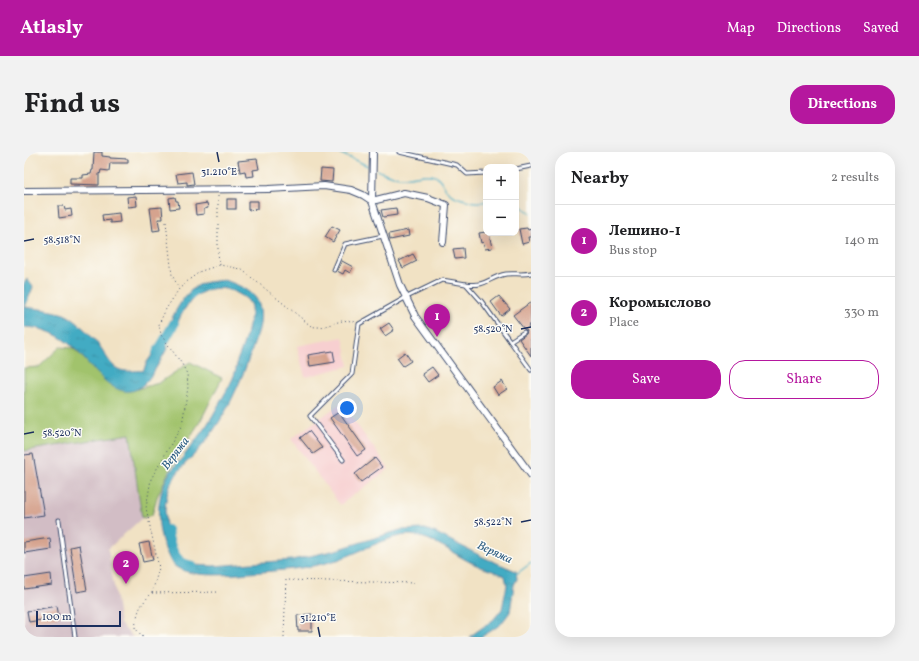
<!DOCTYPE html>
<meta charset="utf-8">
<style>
:root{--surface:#fff;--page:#f2f2f2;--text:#202124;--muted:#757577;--line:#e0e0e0;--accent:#b5179e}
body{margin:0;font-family:Vollkorn,serif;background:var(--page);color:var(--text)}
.controls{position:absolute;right:12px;top:12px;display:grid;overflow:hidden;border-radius:8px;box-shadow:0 4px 16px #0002}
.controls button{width:36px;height:36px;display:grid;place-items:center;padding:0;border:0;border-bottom:1px solid var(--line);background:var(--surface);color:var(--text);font:20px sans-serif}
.scale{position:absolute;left:12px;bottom:10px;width:85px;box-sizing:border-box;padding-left:4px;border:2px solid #1b2f5e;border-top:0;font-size:11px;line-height:14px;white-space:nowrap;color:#1b2f5e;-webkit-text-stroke:3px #fdfcf7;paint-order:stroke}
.you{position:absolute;left:323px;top:256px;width:14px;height:14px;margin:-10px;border:3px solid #fff;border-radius:50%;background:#1a73e8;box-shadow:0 0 0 6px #1a73e833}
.badge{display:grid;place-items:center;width:26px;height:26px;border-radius:50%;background:var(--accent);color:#fff;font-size:13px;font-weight:700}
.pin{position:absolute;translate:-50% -33px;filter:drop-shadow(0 1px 2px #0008)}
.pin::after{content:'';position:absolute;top:21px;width:14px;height:12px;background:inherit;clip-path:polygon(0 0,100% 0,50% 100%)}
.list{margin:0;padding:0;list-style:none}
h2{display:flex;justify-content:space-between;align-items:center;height:52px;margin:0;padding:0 16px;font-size:17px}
h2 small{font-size:13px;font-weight:400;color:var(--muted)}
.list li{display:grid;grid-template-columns:26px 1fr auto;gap:12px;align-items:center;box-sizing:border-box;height:72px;padding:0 16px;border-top:1px solid var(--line)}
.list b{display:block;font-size:15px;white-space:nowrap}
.list p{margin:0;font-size:13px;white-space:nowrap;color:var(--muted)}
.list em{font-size:13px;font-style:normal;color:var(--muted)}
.actions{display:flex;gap:8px;padding:12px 16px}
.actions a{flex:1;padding:9px 0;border:1px solid var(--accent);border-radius:16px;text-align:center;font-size:14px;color:var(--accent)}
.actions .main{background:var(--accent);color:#fff}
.map{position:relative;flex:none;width:507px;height:485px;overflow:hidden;border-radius:16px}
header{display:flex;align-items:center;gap:24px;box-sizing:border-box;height:56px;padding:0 20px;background:var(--accent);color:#fff}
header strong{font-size:19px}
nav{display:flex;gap:22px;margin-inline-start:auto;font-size:14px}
.intro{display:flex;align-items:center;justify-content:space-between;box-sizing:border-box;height:96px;padding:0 24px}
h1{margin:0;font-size:28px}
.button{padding:10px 18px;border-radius:16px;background:var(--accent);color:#fff;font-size:14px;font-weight:700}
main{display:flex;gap:24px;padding:0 24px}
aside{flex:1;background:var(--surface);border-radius:16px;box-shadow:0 4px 16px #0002}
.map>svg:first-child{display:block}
.built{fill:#f7cfd0}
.industrial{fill:#d2bdc5}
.grass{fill:#a1c36c;stroke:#5e7965}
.water{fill:url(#water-ripples);stroke:#2f6d90}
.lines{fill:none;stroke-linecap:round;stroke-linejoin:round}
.stream{stroke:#43abc3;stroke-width:1.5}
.river{stroke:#43abc3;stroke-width:10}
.building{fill:#d5a38e}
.lane-casing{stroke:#3b4a6d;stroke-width:5}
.street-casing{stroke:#3b4a6d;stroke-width:8}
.path{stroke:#3b4a6d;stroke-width:1;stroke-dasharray:1 3;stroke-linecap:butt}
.lane{stroke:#fff;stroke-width:3}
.street{stroke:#fff;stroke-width:6}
.ticks{fill:none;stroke:#1b2f5e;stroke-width:1.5}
.labels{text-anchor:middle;stroke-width:3;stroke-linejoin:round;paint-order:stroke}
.water-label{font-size:12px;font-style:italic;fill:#295a81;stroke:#fdfcf7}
.ticks-label{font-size:10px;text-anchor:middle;fill:#1b2f5e;stroke:#fdfcf7;stroke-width:3;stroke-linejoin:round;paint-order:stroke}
</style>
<header>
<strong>Atlasly</strong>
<nav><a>Map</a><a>Directions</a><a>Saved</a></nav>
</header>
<div class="intro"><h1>Find us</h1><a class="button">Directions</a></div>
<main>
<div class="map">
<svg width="507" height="485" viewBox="0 0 507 485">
<defs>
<pattern id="water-ripples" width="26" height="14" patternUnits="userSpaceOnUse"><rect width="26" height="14" fill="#43abc3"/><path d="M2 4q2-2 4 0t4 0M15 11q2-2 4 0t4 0" fill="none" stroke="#378ca2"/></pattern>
</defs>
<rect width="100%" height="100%" fill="#fdfcf7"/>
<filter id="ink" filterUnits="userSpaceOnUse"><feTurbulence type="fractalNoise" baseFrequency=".025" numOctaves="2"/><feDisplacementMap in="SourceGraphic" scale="8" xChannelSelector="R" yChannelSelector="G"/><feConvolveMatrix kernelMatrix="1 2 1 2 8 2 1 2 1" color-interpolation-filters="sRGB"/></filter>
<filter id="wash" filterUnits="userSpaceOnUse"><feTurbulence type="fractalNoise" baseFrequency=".012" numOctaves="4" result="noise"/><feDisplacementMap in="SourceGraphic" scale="16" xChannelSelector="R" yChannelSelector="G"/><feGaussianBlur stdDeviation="0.9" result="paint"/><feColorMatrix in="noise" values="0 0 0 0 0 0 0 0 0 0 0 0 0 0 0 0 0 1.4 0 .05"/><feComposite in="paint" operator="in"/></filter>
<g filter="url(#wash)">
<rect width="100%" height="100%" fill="#f1e2c4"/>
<g class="built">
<path d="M319 185 325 214 281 225 273 194Z"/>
<path d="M317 251 365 317 316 353 267 287Z"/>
</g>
<path class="industrial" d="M106 282 118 366 84 397 96 472 109 485H0V299Z"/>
<path class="grass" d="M36 195 49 196 86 232 109 238 135 231 166 210 198 226 177 268 147 315 133 345 128 363 118 366 106 282 0 299V216L15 215Z"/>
<g class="water">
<path d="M3 127 9 135 1 155C14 157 28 158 40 162 51 166 70 186 77 196 82 203 86 213 94 217 102 221 111 218 119 219L123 210 138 189 144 195C137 207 130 222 120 232 93 257 66 210 50 196 36 183 19 175 0 175V132Z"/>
<path d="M200 128C210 131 228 138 233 148 237 156 237 164 236 172 235 180 231 188 229 195 217 230 202 265 178 294 168 306 154 317 147 331 136 356 141 388 156 409L167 413 189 414 268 408 312 398 376 378 401 377 412 381 461 406 492 419 493 427 490 433 486 460 477 472 467 479 457 485H445L469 468 478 457 483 433 481 424C471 419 460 417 450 412 430 403 410 385 387 383 366 382 331 403 310 409 279 418 246 419 214 422 197 423 167 425 152 415 146 411 144 403 141 397 131 373 132 341 147 319 150 314 155 310 159 305 165 297 171 289 177 281 186 270 192 257 199 245 205 234 213 222 213 209 218 196 229 168 227 155 226 150 222 146 218 144 200 132 180 134 166 150 157 160 153 174 146 185L141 180C151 161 161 134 184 130 189 129 195 129 200 128Z"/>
</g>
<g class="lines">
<g class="stream">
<path d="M313 0 344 14"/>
<path d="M353 18C363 23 375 26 386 25 394 24 402 21 411 24 418 26 419 35 424 40 430 46 455 53 462 49"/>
<path d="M492 51 507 61"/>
<path d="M491 423 507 411"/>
</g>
<g class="river">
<path d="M133 201 150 172"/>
<path d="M143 378C144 388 149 406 159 411 161 412 165 413 168 414"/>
</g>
</g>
<g id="blocks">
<g class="building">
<path d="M70 0H78V4L86 5V6L104 7V11H86L85 19 77 18 76 22 75 21V33L46 32V26H59V23L67 22 68 18H69Z"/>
<path d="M233 7 235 17 229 18 230 24 222 25 221 19 216 20 214 9Z"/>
<path d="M297 17 309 18 308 30 296 29Z"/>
<path d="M168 20 170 32 163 33V30L154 31 152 22Z"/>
<path d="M112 44 113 54 104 55 103 45Z"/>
<path d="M151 45 152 49H154L155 56 146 57 145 46Z"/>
<rect x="203" y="47" width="9" height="10"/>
<path d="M224 49H234V57L224 58Z"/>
<path d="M183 51 184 56 180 57V62L172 63 171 53Z"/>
<path d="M34 54H40L41 58 47 57 48 64 35 66Z"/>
<path d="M138 55 139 67H134L136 78 129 79 126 56Z"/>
<path d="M372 56 373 63 359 65 357 58Z"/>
<path d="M95 61 96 70 86 71V68L79 69 78 63Z"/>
<path d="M308 74 316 78 309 90 301 85Z"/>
<path d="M503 76 504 78 507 77V85H504L505 90 498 92 495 77Z"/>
<path d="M384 78 385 84 366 88 365 82Z"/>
<path d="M462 80V81H465L468 96 461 97 459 90 457 91 455 81Z"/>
<path d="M439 96 440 106 431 107 429 97Z"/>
<path d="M389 102 393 109 379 116 375 109Z"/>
<path d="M318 109 329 115 326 121 321 118 319 122 313 119Z"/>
<path d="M475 144 486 157 477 164 467 150Z"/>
<path d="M507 150V172L504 174 507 179V204L495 187 502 182 503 179 500 177 489 163Z"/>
<path d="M365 171 370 178 361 184 356 177Z"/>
<path d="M309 199 311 210 286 214 284 203Z"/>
<path d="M381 200 387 209 379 214 373 206Z"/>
<path d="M408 215 414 223 404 230 398 222Z"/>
<path d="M478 229 483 237 474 243 469 235Z"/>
<path d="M315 260 342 298 333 304 306 266Z"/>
<path d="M285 279 298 296 289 302 276 286Z"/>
<path d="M9 302 20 363 0 366V303Z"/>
<path d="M351 306 358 315 337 330 331 322Z"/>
<path d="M26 386 27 397 0 401V390Z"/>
<path d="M125 390 129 408 119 410 115 392Z"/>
<path d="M55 393 63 438 53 440 46 395Z"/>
<path d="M27 422 28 433 0 437V426Z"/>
<path d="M33 454 35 465 5 470 3 459Z"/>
<path d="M288 462V479H274L273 463Z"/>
</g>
</g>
</g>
<g filter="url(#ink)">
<use href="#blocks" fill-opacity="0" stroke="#3b4a6d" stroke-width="1"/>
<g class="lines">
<defs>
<g id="lane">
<path d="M375 0 433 13 443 22 462 21"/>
<path d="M492 17 507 14"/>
<path d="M310 118 321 92 359 84"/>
<path d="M442 132C463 135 465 125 482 122 490 121 499 123 507 121"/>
<path d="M486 189 507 218"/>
<path d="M319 308 286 264 328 222 335 172 381 146 418 128 442 132 458 150 486 189 500 180"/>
<path d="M35 368 51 485"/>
</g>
<g id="street">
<path d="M349 0 348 49 376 133 391 164 507 323"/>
<path d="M0 39 244 37 300 34 327 38 339 43 348 49 380 41 404 46 422 53 419 90"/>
</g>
</defs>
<use href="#lane" class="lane-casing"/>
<use href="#street" class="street-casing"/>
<g class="path">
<path d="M194 44V102L196 113"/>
<path d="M142 70 148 123 155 136"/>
<path d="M128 441 135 416 122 356 127 327 158 273 164 235 163 222 158 212 137 183 135 172 142 157 155 137 166 127 177 119 196 113 217 117 287 174C302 179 316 164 330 170"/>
<path d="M119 485 111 476C114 458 115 454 128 441L196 440"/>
<path d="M260 485 262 428 391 431"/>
</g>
<use href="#lane" class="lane"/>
<use href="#street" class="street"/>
</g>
</g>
<path class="ticks" d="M193 0 195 10M0 89 10 87M497 177 507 175M0 282 10 280M497 370 507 368M294 475 296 485"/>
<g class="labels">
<g class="water-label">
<text transform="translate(151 301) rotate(-53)" y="4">Веряжа</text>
<text transform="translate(471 400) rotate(25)" y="4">Веряжа</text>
</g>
</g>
<g class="ticks-label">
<text x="195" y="23">31.210°E</text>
<text x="38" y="91">58.518°N</text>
<text x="469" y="180">58.520°N</text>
<text x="38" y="284">58.520°N</text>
<text x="469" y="373">58.522°N</text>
<text x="294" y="469">31.210°E</text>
</g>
</svg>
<div class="controls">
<button>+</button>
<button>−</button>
</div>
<div class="scale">100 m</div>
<div class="you"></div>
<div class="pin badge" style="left:413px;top:185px">1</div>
<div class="pin badge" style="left:102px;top:432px">2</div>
</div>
<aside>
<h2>Nearby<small>2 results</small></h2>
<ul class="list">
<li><span class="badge">1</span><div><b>Лешино-1</b><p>Bus stop</p></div><em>140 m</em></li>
<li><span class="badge">2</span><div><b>Коромыслово</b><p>Place</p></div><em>330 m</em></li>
</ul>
<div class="actions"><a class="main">Save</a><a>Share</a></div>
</aside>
</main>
